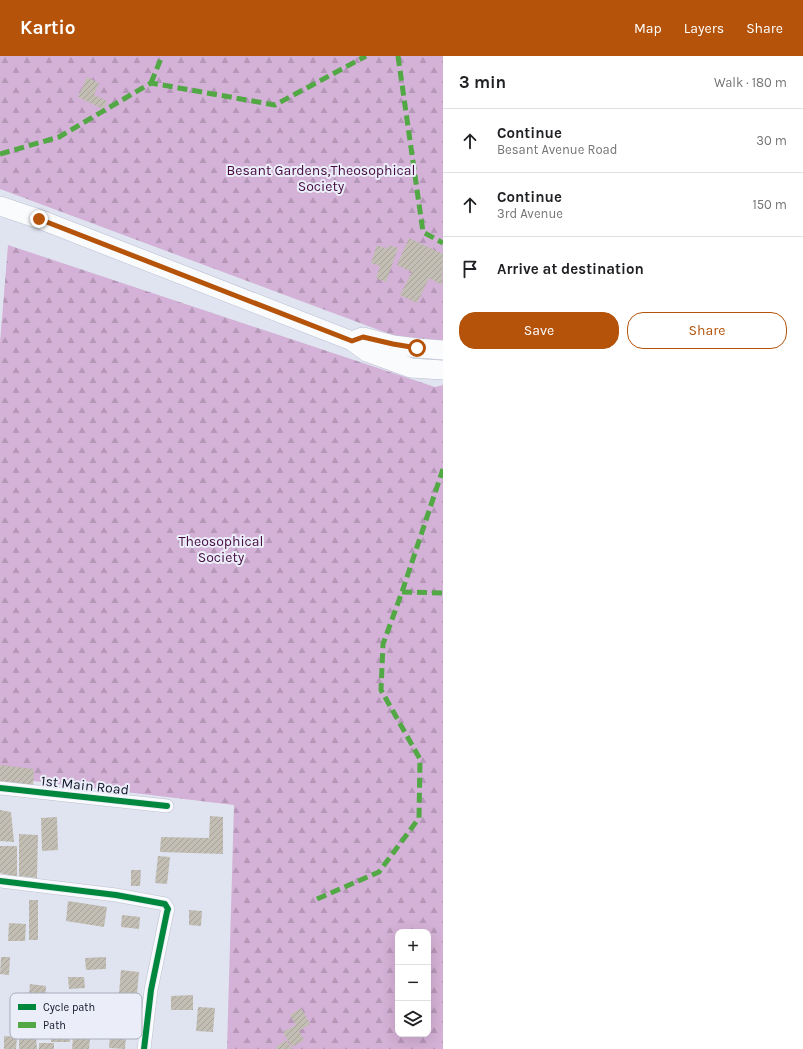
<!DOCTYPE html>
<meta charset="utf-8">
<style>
:root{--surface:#fff;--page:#f2f2f2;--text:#202124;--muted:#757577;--line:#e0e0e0;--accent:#b45309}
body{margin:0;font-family:Karla,sans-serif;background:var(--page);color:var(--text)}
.controls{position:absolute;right:12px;bottom:12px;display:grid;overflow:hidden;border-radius:8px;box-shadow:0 4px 16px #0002}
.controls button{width:36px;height:36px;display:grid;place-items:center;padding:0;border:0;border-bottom:1px solid var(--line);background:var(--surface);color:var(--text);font:20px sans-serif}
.stop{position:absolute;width:12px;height:12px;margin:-9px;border:3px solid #b45309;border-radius:50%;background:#fff}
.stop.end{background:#b45309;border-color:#fff;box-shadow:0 1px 4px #0008}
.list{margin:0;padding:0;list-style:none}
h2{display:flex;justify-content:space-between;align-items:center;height:52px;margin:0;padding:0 16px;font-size:17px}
h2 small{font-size:13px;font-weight:400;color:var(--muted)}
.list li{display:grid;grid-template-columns:26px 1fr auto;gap:12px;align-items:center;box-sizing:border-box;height:64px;padding:0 16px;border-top:1px solid var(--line)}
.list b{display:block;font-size:15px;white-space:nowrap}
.list p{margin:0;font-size:13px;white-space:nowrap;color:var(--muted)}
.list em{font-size:13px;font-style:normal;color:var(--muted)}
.actions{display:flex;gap:8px;padding:12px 16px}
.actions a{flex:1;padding:9px 0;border:1px solid var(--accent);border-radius:16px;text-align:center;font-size:14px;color:var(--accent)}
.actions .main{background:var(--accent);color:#fff}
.icon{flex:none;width:22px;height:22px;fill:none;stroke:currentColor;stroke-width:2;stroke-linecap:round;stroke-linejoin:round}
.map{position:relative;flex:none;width:443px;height:993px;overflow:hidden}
header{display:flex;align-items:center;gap:24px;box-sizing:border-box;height:56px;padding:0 20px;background:var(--accent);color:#fff}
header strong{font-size:19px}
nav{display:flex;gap:22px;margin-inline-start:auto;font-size:14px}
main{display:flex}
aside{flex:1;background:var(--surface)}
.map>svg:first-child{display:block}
.forest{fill:url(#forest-firs);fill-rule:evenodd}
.building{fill:url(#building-hatch)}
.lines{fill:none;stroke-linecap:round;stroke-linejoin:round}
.street-casing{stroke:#bbbfd0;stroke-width:14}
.secondary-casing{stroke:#bbbfd0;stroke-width:20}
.street{stroke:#fafbfd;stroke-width:13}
.secondary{stroke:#fafbfd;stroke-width:19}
.quiet{stroke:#51a844;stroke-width:5;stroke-dasharray:10 5;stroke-linecap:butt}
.cycleway-casing{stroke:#ebeef9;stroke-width:8}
.cycleway{stroke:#00873e;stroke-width:6}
.route{stroke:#b45309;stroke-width:5}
.labels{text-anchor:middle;stroke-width:4;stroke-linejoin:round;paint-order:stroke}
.park-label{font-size:14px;fill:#470b41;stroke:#ebeef9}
.street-label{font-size:14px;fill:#0e1326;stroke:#ebeef9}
.key{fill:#ebeef9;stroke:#a9acba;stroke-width:1}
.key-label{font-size:11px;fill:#0e1326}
</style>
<header>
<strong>Kartio</strong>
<nav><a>Map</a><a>Layers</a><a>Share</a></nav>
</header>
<main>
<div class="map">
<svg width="443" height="993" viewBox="0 0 443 993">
<defs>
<pattern id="forest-firs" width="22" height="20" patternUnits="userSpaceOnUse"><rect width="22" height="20" fill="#d4b1d6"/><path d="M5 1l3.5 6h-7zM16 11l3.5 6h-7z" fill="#b597b8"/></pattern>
<pattern id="building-hatch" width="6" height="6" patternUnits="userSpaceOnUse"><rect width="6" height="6" fill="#c2beb4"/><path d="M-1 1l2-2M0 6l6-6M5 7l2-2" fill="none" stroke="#a6a29b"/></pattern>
</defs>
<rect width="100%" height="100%" fill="#e0e4f1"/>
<g class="forest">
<path d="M0 0H443V293L435 295 0 133Z"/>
<path d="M8 189 435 331 443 329V993H227L234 749 0 721V287ZM398 876H428V978H398Z"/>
</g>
<g class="building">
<path d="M87 21 99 27 94 39 107 45 103 53 78 41Z"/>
<path d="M409 182 443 198 442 229 429 222 417 247 400 239 412 216 397 209Z"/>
<path d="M377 189 388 193 389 189 398 192 386 226 376 222 380 210 371 207Z"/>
<path d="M0 709 34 713 33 730 0 726Z"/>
<path d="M0 754 11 756 14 786 0 785Z"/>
<path d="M210 760 223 761V798L160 796 161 781 209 782Z"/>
<path d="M57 761 58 794 42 795 41 762Z"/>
<path d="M19 778 38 779 37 822 19 820Z"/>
<path d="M0 790H17V821L0 817Z"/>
<path d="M158 800 170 801 167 828 155 827Z"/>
<path d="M131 814H141L140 830H131Z"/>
<rect x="29" y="844" width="9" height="40"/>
<path d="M68 845 107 851 104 871 66 865Z"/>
<path d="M189 854 202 855 201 870 189 869Z"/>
<path d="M122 859 140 861 139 873 121 871Z"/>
<path d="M9 867 26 868 25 885H8Z"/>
<path d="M1 901H10L9 919 0 918Z"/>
<path d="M106 901V913L86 914 85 902Z"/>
<path d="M121 914 139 916 137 938 119 937Z"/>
<path d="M68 921H84L85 932 69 933Z"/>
<path d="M30 928 46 930 45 949 28 947Z"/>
<path d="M193 939V954H171V940Z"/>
<path d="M198 951 215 952 213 976 196 975Z"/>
<path d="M301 952 310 968 299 975 304 984 292 991 283 976 296 969 290 959Z"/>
<path d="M111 966 127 967 125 993 109 992Z"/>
<path d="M51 969 70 970V986H51Z"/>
<path d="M4 980 17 981 16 993H4Z"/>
<path d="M36 981 37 993H19V982Z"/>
<path d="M73 981 90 982 89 993H72Z"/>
<path d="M286 984 292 993H277L276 991Z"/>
<rect x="39" y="987" width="15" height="6"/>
</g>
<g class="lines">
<defs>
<g id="street">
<path d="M0 732 167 750"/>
<path d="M0 825 116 839 165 848 168 853 167 856 151 934 144 993"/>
</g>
<g id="secondary">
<path d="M0 150 39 163 352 285 367 296 411 312 443 314"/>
<path d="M352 285 363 281 393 289 417 292 443 294"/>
</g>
</defs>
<use href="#street" class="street-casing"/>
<use href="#secondary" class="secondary-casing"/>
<use href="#street" class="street"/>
<use href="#secondary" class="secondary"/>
<g class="quiet">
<path d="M398 0 423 176 443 187"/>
<path d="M151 27 162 0"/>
<path d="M0 98 59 81 151 27 275 49 366 0"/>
<path d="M402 536 443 537"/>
<path d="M317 843 379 816 419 762 420 703 381 634 383 588 402 536 443 413"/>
</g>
<defs>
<g id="cycleway">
<path d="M0 732 167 750"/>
<path d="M0 825 116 839 165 848 168 853 167 856 151 934 144 993"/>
</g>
</defs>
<use href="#cycleway" class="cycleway-casing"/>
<use href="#cycleway" class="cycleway"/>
</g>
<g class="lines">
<path class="route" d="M39 163 352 285 363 281 393 288 417 292"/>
</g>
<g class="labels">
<g class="park-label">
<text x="321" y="119">Besant Gardens,Theosophical<tspan x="321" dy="16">Society</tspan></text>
<text x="221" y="490">Theosophical<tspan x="221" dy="16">Society</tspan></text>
</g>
<g class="street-label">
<text transform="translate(85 729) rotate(6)" y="5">1st Main Road</text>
</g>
</g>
<rect x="10" y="937" width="132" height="46" rx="6" class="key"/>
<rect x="18" y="948" width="18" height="6" fill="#00873e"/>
<rect x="18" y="966" width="18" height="6" fill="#51a844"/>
<g class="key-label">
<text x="43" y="955">Cycle path</text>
<text x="43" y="973">Path</text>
</g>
</svg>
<div class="controls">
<button>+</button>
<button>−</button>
<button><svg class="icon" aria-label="layers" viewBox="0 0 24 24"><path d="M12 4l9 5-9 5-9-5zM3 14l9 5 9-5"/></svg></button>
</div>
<div class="stop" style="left:417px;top:292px"></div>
<div class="stop end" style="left:39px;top:163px"></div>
</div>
<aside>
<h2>3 min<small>Walk · 180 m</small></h2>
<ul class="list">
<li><svg class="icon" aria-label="ahead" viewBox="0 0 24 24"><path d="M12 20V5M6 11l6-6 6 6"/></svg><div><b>Continue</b><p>Besant Avenue Road</p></div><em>30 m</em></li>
<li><svg class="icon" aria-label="ahead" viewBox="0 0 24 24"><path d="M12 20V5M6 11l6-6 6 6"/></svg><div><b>Continue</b><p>3rd Avenue</p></div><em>150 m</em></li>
<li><svg class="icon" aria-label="arrive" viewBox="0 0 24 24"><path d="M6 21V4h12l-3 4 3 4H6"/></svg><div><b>Arrive at destination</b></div></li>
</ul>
<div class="actions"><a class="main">Save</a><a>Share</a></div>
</aside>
</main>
